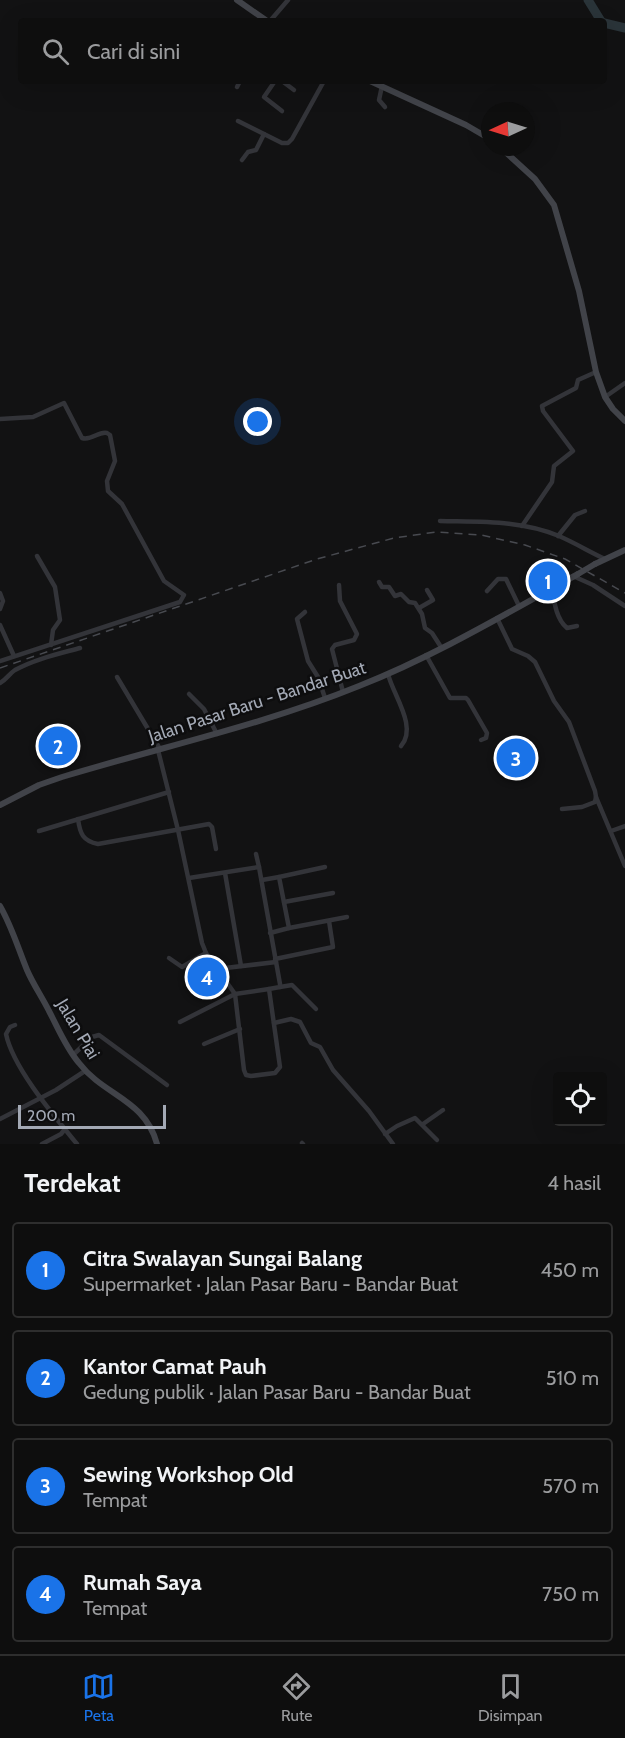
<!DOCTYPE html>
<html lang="id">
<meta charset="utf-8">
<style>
:root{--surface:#0e0e0e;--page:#171717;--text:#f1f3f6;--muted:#9b9c9e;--line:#2e2e2e;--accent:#1a73e8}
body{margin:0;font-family:Cabin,sans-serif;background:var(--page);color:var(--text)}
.controls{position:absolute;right:18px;bottom:18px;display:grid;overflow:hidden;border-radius:6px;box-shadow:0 6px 24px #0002}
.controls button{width:54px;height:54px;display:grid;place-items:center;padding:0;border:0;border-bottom:2px solid var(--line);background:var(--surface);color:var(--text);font:30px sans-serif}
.compass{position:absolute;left:481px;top:102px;width:54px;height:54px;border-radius:50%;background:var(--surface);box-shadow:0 6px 24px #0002;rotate:266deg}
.scale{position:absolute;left:18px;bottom:15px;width:148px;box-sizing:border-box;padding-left:6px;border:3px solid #a3a9b5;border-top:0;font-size:16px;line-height:21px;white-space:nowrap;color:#a3a9b5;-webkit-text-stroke:4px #0d0d0e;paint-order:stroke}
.you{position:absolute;left:258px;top:422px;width:21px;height:21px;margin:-15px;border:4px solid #fff;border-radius:50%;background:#1a73e8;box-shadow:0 0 0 9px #1a73e833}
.badge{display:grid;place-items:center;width:39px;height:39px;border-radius:50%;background:var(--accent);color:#fff;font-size:20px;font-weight:700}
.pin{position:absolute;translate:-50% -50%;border:3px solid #fff;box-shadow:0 2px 6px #0006}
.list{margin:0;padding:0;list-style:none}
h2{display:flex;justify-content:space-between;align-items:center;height:78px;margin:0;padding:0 24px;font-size:26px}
h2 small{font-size:20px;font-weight:400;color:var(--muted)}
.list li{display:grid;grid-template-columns:39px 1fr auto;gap:18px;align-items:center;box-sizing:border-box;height:96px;margin:0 12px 12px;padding:0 12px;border:2px solid var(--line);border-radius:6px}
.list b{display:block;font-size:22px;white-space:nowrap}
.list p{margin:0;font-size:20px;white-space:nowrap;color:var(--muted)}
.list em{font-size:20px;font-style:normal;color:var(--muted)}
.icon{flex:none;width:33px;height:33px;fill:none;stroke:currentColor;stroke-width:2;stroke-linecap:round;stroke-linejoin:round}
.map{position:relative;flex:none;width:625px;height:1144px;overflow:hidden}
.search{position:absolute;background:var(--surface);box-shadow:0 6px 24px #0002;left:18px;right:18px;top:18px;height:66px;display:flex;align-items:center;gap:15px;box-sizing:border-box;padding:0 21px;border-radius:6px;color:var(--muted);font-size:22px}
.sheet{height:510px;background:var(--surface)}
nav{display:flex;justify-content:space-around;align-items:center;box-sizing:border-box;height:84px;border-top:2px solid var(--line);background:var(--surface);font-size:16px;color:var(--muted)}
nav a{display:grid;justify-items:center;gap:3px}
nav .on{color:var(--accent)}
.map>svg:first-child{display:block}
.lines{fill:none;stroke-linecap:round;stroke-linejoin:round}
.river{stroke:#2a3439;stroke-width:9}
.street{stroke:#333439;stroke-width:4.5}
.secondary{stroke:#414349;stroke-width:6}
.rail{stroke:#484a50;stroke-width:1.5;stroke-dasharray:8 6;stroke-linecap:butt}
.secondary-bridge{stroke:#414349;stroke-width:6}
.labels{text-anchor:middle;stroke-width:5;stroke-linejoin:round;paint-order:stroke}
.street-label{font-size:18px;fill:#a3a9b5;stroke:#0d0d0e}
</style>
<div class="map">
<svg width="625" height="1144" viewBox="0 0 625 1144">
<rect width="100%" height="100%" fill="#121213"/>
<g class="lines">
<g class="river">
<path d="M588 0 601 21"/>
<path d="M604 23 625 28"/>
</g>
<g class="street">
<path d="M270 21 288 0"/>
<path d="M352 21H353"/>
<path d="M275 81 264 97 282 111"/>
<path d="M282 81 294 90"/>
<path d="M382 86 379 100 385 107"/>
<path d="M237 87 240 81"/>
<path d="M238 121 282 143H288L292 139 324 81"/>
<path d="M242 160 248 152 256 150 264 134"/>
<path d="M605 397 625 383"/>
<path d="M0 419 33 417 64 403 82 438C92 441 98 431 107 433L110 435 115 461 107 481 108 491 122 504 164 581 184 595 180 602 0 661"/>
<path d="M440 521C480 522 521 520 559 536 575 543 590 552 605 559"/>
<path d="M522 526 552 482 554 466 573 451 543 411 542 406 576 388 578 380 596 372"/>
<path d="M558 536 575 515 585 511"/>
<path d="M37 556 55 587 60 620 53 630 51 645"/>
<path d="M573 576 593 585 625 606"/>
<path d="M379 582 382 587H389L395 596 401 594 409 602 415 603 422 614 425 628 432 633 441 647"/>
<path d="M339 585 340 601 357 634 354 640 335 645 332 649 343 692"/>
<path d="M552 588C554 601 556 619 567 628L577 626"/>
<path d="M487 591 498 579H506L519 606"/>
<path d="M0 593 3 601 0 609"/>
<path d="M419 608 433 600 427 590"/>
<path d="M305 612 297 619 308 661 318 677 325 698"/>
<path d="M497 618 512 649 528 656 535 662 554 701 569 722 595 791 596 797 595 802 582 807 562 809"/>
<path d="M0 625 14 656"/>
<path d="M426 655 450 698H466L468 700 487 733 486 738 481 740"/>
<path d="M388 674C393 695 418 727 401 746"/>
<path d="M117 677 160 749"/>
<path d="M0 683C7 679 9 674 15 670 35 659 58 654 80 648"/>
<path d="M189 694 204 709 217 734"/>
<path d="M158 750 178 830 202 943 206 953 235 994 244 1070 246 1075 251 1076 275 1073 280 1067 269 989 280 987V984L259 867"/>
<path d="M596 797 625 866"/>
<path d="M78 819C80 834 83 841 98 844L209 824 212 827 216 849"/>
<path d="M39 831 169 792"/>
<path d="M611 831 625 826"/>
<path d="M225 873 241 966"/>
<path d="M189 878 259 867 256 854"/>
<path d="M262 880 279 877"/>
<path d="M284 902 333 893"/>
<path d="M289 928 347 917"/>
<path d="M270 933 289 928 279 877 325 867"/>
<path d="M169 958 182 967 206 953"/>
<path d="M275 959 333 947 329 921"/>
<path d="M217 969 276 962"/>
<path d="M280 987 292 985 316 1009"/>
<path d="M180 1022 235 994 269 989"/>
<path d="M274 1023 291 1019 300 1022 311 1043 320 1047 333 1070 369 1111 393 1144"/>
<path d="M15 1025 10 1027 6 1034C13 1068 55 1117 77 1144"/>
<path d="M204 1044 240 1029"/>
<path d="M73 1055 92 1037 99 1035 167 1085"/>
<path d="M0 1119 56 1090 85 1071"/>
<path d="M423 1124 443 1110"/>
<path d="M385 1134 397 1126 415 1118 437 1140"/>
<path d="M302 1143 303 1144"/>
<path d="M42 1144 61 1134 65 1129"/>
</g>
<g class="secondary">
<path d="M237 0 267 21"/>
<path d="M370 81 466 125 490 139"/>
<path d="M500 147 535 179 554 205 579 291 596 372 605 397 613 409 625 421"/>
<path d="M595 564 625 550"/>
<path d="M0 805 39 785 62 777C161 747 263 725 359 686 435 656 507 613 578 574"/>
<path d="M0 906C12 927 18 948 27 970 33 984 42 997 49 1011 58 1028 66 1048 79 1063 104 1096 145 1099 157 1144"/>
</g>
<path class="rail" d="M0 668 317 559 394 538 436 532 481 535 525 545 565 559 625 593"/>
<path class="secondary-bridge" d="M578 574 595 564"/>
</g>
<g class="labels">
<g class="street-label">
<text transform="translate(257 702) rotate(-18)" y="6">Jalan Pasar Baru - Bandar Buat</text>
<text transform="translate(78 1029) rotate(59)" y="6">Jalan Piai</text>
</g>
</g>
</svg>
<div class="controls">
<button><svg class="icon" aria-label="locate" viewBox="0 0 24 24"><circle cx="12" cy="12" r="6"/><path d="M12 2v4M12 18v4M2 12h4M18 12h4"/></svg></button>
</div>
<svg class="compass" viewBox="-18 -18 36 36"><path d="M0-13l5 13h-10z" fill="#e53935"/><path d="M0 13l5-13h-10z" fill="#9b9c9e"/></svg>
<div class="scale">200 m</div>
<div class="you"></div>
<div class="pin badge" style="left:548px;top:581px">1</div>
<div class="pin badge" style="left:58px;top:746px">2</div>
<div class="pin badge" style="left:516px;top:758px">3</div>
<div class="pin badge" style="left:207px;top:977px">4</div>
<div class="search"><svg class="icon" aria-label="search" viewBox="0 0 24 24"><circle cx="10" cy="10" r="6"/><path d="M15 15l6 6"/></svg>Cari di sini</div>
</div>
<section class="sheet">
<h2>Terdekat<small>4 hasil</small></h2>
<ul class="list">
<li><span class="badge">1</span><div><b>Citra Swalayan Sungai Balang</b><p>Supermarket · Jalan Pasar Baru - Bandar Buat</p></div><em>450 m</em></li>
<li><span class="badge">2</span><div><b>Kantor Camat Pauh</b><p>Gedung publik · Jalan Pasar Baru - Bandar Buat</p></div><em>510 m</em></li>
<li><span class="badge">3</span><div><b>Sewing Workshop Old</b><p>Tempat</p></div><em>570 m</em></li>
<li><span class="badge">4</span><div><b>Rumah Saya</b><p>Tempat</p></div><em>750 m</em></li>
</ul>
</section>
<nav>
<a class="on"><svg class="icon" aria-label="map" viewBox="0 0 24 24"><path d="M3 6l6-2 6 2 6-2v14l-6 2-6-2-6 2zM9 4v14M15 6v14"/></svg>Peta</a>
<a><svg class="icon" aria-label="directions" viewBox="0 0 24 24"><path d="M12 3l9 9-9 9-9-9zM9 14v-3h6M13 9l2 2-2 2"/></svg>Rute</a>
<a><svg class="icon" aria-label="saved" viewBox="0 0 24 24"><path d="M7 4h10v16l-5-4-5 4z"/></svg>Disimpan</a>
</nav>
